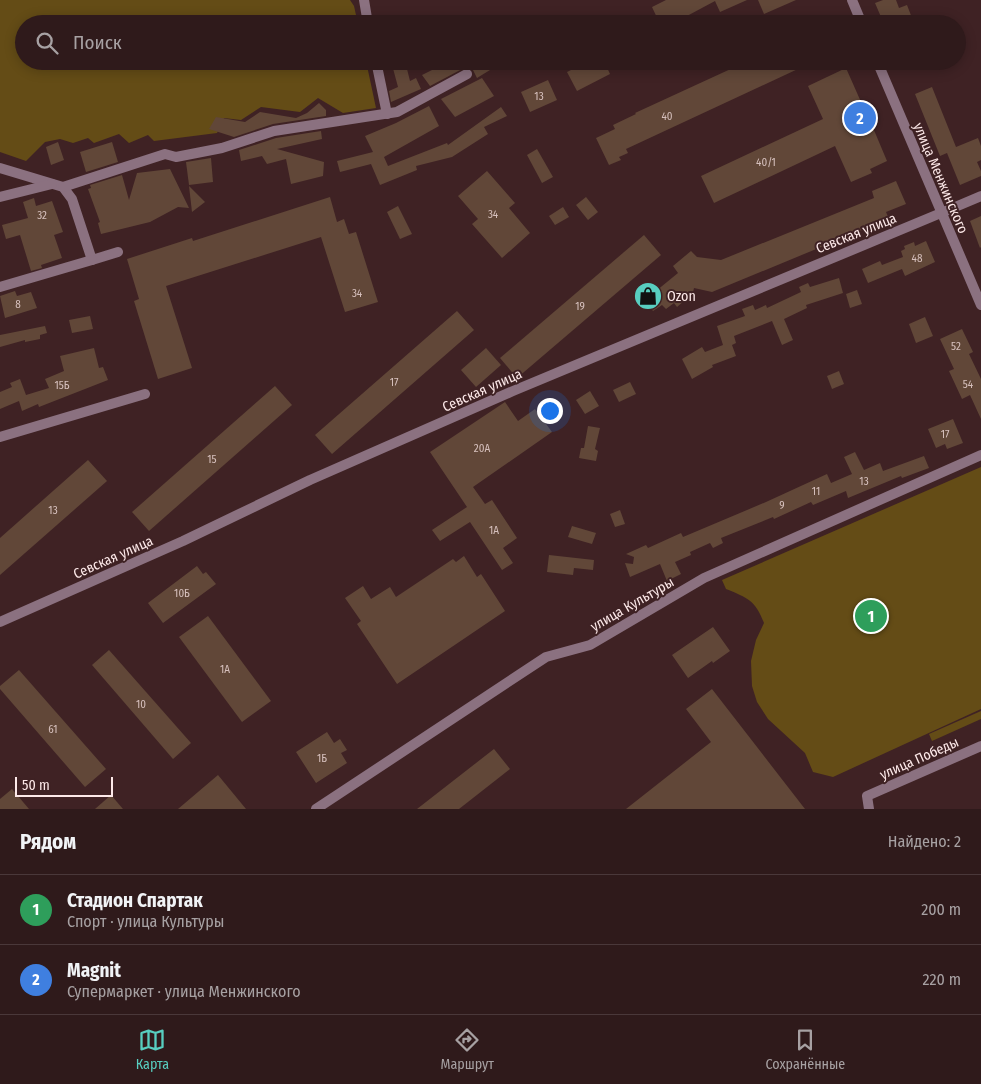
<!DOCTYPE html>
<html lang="ru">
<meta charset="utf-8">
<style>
:root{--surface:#2f1a1b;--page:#372324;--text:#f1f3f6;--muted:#a7a1a3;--line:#4a383a;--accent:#58cec0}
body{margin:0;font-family:"Fira Sans Condensed",sans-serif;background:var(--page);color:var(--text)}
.scale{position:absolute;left:15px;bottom:12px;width:98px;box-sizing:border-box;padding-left:5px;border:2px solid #fde9e9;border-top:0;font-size:14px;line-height:18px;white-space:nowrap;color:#fde9e9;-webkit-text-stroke:4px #3f2224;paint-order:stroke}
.you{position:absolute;left:549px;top:410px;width:18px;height:18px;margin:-12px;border:4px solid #fff;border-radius:50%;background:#1a73e8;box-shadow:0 0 0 8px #1a73e833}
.badge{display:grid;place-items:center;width:32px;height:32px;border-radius:50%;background:var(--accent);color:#fff;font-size:16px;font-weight:700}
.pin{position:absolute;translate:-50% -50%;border:2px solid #fff;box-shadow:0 1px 5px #0006}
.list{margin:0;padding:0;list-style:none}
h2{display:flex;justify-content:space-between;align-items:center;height:65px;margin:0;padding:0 20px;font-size:21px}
h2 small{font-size:16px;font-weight:400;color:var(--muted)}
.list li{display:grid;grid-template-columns:32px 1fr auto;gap:15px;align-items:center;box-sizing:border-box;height:70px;padding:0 20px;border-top:1px solid var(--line)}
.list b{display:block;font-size:19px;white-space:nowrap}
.list p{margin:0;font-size:16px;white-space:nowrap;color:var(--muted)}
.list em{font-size:16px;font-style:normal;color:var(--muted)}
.icon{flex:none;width:28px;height:28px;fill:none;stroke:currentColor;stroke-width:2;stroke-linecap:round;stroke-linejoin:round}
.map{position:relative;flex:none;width:981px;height:809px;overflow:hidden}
.search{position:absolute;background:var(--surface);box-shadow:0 2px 12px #0003;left:15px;right:15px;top:15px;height:55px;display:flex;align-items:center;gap:12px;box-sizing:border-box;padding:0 18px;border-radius:28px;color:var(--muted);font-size:19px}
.sheet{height:205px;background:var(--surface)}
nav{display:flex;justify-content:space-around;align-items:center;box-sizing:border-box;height:70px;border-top:1px solid var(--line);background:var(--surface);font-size:14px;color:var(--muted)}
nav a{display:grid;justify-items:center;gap:2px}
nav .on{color:var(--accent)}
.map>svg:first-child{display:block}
.green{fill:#644c16}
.building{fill:#614738}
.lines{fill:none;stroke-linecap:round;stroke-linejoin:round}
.minor{stroke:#8b7180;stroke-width:10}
.tertiary{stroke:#8b7180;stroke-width:10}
.labels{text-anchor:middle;stroke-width:4;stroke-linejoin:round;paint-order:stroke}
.number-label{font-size:11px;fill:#d6c0bd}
.street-label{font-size:14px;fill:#fde9e9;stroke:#3f2224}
.poi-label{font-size:14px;fill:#fde9e9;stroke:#3f2224;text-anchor:start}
</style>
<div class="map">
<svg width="981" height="809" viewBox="0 0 981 809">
<rect width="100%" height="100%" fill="#3f2224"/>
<g class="green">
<path d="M0 0H350L354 6 358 24H24V61H366L376 108 343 113 318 98 300 112 261 107 241 120 224 118 217 133 154 141 148 135 129 143 119 134 94 143 88 138 73 143 60 139 45 142 26 161 0 152Z"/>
<path d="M981 467V709L833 777 813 772 805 753 768 719 757 702 752 686 751 661 756 640 764 623C755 600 748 598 726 589L722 580Z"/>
<path d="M981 711V719L932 741 929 734Z"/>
</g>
<g class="building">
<path d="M666 0H747L720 12 715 1 672 24H660L652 7Z"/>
<path d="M758 0H796L764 14Z"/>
<path d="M883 0H896L899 8 907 5 912 18 898 24H884L875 3Z"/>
<path d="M391 61H405L410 81 416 78 421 89 391 102 389 91 398 87Z"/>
<path d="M450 61H488L485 63 490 70 477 78 472 68H464L430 86 422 75Z"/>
<path d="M589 61H604L610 74 577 91 567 72Z"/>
<path d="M748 61H815L626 149 628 153 619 157 621 160 609 165 596 138 615 129 613 125 636 114 635 113Z"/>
<path d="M846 68 865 111 866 110 872 122 871 123 887 161 870 169 872 173 851 182 835 146 714 203 701 176 823 119 808 86Z"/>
<path d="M482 78 494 96 455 117 441 99Z"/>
<path d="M548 80 557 100 530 112 521 92Z"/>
<path d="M932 87 956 147 978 138 981 146V160L977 162 981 171V176L960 185 947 153 940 156 915 94Z"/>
<path d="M319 103 326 110V116L273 124 234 137 209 129 216 117 245 122 260 112 296 118 307 113Z"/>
<path d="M429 106 439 126 384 157 388 166 447 143 448 145 501 107 507 116 484 127 488 134 452 157 416 166 417 170 380 185 371 164 340 172 337 161 373 152 365 136 396 123Z"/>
<path d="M321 131 322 139 277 149 324 162 323 176 291 184 286 159 267 164 262 156 241 161 239 150 276 138Z"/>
<path d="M58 142 64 160 51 165 46 147Z"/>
<path d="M112 142 118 162 86 172 80 152Z"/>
<path d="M537 149 553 177 542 183 527 155Z"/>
<path d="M211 158 213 182 189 185 186 162Z"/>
<path d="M170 169 189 208 178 207 150 222 101 234 98 223 100 222 88 189 91 188 90 185 122 175 129 200 137 173Z"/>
<path d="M487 171 515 203 509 208 530 233 502 258 472 224 478 219 458 196Z"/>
<path d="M896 181 906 204 886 212 889 219 712 292 694 288 691 301 685 300 677 307 674 303 666 309 662 305 653 311 645 300 678 273 673 266 691 251 697 257 721 260 874 198 872 191Z"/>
<path d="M189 186 205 202 192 212Z"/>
<path d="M330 197 337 222 344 219 349 234 356 232 378 302 345 312 321 237 166 286 192 368 158 379 134 301 139 299 127 259 192 238 193 241Z"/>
<path d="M586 197 598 212 588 220 576 205Z"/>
<path d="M34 198 36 206 52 201 63 232 54 235 62 258 41 265 42 268 31 271 20 235 6 239 2 225 28 218 23 202Z"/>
<path d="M398 206 412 234 400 239 387 212Z"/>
<path d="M563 207 569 217 555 225 549 216Z"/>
<path d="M981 216V247L980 248 970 221Z"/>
<path d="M644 235 661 255 517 378 500 358Z"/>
<path d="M926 241 935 262 905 276 902 269 868 283 862 269 880 261 882 265 903 257 901 251 905 249 904 246 914 242 915 246Z"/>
<path d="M839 278 843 293 806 305 807 308 784 319 793 340 782 345 772 321 734 336 736 343 732 345 736 356 712 365 713 367 692 379 682 359 702 347 705 352 723 345 717 326 745 316 742 309 753 305 755 310 766 305 767 308 801 292 799 287 808 283 810 287Z"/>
<path d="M857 290 862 304 850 308 846 294Z"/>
<path d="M15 291 17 296 31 292 37 308 5 318 0 296Z"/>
<path d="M457 311 474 330 332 454 315 435Z"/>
<path d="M90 316 93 329 72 333 69 320Z"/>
<path d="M925 317 933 336 916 343 909 324Z"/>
<path d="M45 326 47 333 40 335V339L25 342V340L0 347V335Z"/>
<path d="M962 329 973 352 969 354 981 379V419L970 395 962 399 949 371 954 369 940 339Z"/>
<path d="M94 348 99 368 103 367 108 380 39 407 38 404 22 411 19 401 0 409V392L12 387 10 383 20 379 26 395 49 388 45 379 64 371 60 356Z"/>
<path d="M486 348 501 365 476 387 461 370Z"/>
<path d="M839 371 844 384 832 389 827 376Z"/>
<path d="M630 382 636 394 619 402 613 390Z"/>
<path d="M275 386 292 405 149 531 132 512Z"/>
<path d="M590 391 599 406 585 414 576 400Z"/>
<path d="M505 402 518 421 535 409 552 432 473 487 485 504 492 500 517 538 503 548 513 563 502 570 470 522 440 541 432 530 467 507 430 452Z"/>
<path d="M953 419 963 443 947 449 945 444 936 448 928 429Z"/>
<path d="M588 426 600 428 595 449 598 451 596 461 579 458 581 448H584Z"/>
<path d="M855 452 864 470 880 463 883 471 924 456 929 468 902 478 901 476 848 498 846 491 813 505 811 502 774 519 773 517 721 538 723 543 713 548 710 543 690 552 691 555 675 562 681 574 667 581 660 564 630 577 625 563 633 564 634 557 626 554 646 545 648 548 681 533 683 537 766 502 827 474 831 483 852 474 844 457Z"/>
<path d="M88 460 107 481 0 575V538Z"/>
<path d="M620 510 625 524 615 527 610 514Z"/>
<path d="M572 526 596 533 592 544 568 537Z"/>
<path d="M549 555 594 560 593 570 574 568 573 575 547 572Z"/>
<path d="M464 556 477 577 481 574 505 611 397 684 357 624 361 621 345 598 363 586 371 599 390 587 396 597 453 559 456 562Z"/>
<path d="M197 566 203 574 206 572 216 584 163 623 148 603Z"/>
<path d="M208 616 271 701 242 722 179 637Z"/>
<path d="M713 627 730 651 713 663 712 661 688 678 672 655Z"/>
<path d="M109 650 191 743 173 759 92 665Z"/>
<path d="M19 670 106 769 85 787 0 689V686Z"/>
<path d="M712 689 805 809H626L711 742 686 709Z"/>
<path d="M327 732 334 743 340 739 347 750 341 753 347 763 316 783 296 752Z"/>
<path d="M494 749 510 769 459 809H417Z"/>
<path d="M218 775 246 809H178Z"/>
<path d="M12 789 29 809H0V799Z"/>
<path d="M111 795 123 809H95Z"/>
</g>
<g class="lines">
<g class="minor">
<path d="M364 0 368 24"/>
<path d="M376 61 387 114"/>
<path d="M0 168 63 187 72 199 92 260 118 252"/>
<path d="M63 187 165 154 176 157 222 148 274 131 397 112 467 74"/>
<path d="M0 197 52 184"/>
<path d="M0 287 92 260"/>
<path d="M0 437 145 394"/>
<path d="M0 622 183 541 310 480 513 391 941 213"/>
<path d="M316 809 546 657 590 645 704 578 981 455"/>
<path d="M869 809 867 796 981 746"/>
</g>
<g class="tertiary">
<path d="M852 0 862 24"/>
<path d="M877 61 981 305"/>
<path d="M941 213 981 196"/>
</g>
</g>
<defs>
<symbol id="shop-disc" viewBox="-11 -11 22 22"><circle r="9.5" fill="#58cec0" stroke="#3f2224"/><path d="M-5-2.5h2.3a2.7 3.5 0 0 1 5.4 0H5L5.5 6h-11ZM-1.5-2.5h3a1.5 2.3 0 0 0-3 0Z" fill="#111"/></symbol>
</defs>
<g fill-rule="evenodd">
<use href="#shop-disc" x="632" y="280" width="32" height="32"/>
</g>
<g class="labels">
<g class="number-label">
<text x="539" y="100">13</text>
<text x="667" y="120">40</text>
<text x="766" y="166">40/1</text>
<text x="493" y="218">34</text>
<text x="42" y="219">32</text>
<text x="917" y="262">48</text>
<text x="357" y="297">34</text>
<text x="18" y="308">8</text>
<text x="580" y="310">19</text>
<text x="956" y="350">52</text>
<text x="394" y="386">17</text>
<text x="968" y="388">54</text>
<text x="62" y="389">15Б</text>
<text x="945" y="438">17</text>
<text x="482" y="452">20А</text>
<text x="212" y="463">15</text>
<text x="864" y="485">13</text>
<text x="816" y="495">11</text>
<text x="782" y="509">9</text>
<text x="53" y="514">13</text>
<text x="494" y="534">1А</text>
<text x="182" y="597">10Б</text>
<text x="225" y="673">1А</text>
<text x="141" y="708">10</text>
<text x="53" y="733">61</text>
<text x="322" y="762">1Б</text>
</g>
<g class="street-label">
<text transform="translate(941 178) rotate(67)" y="5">улица Менжинского</text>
<text transform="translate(856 233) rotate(-22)" y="5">Севская улица</text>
<text transform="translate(482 390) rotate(-24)" y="5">Севская улица</text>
<text transform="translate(113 557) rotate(-24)" y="5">Севская улица</text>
<text transform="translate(632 604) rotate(-30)" y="5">улица Культуры</text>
<text transform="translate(919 758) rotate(-24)" y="5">улица Победы</text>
</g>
<g class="poi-label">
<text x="667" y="301">Ozon</text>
</g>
</g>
</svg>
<div class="scale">50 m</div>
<div class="you"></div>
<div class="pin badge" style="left:871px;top:616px;background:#2e9e5b">1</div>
<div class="pin badge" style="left:860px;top:118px;background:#3f7fe0">2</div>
<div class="search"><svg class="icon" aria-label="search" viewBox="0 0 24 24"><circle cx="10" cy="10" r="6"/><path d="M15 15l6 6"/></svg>Поиск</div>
</div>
<section class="sheet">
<h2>Рядом<small>Найдено: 2</small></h2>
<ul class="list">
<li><span class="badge" style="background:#2e9e5b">1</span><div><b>Стадион Спартак</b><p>Спорт · улица Культуры</p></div><em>200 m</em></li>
<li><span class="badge" style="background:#3f7fe0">2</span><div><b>Magnit</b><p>Супермаркет · улица Менжинского</p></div><em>220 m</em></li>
</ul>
</section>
<nav>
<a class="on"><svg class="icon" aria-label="map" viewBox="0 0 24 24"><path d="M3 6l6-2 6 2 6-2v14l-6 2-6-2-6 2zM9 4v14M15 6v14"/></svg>Карта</a>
<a><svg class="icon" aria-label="directions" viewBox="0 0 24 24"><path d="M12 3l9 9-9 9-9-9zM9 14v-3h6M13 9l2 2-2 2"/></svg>Маршрут</a>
<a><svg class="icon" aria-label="saved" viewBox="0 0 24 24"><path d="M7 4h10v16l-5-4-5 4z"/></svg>Сохранённые</a>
</nav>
